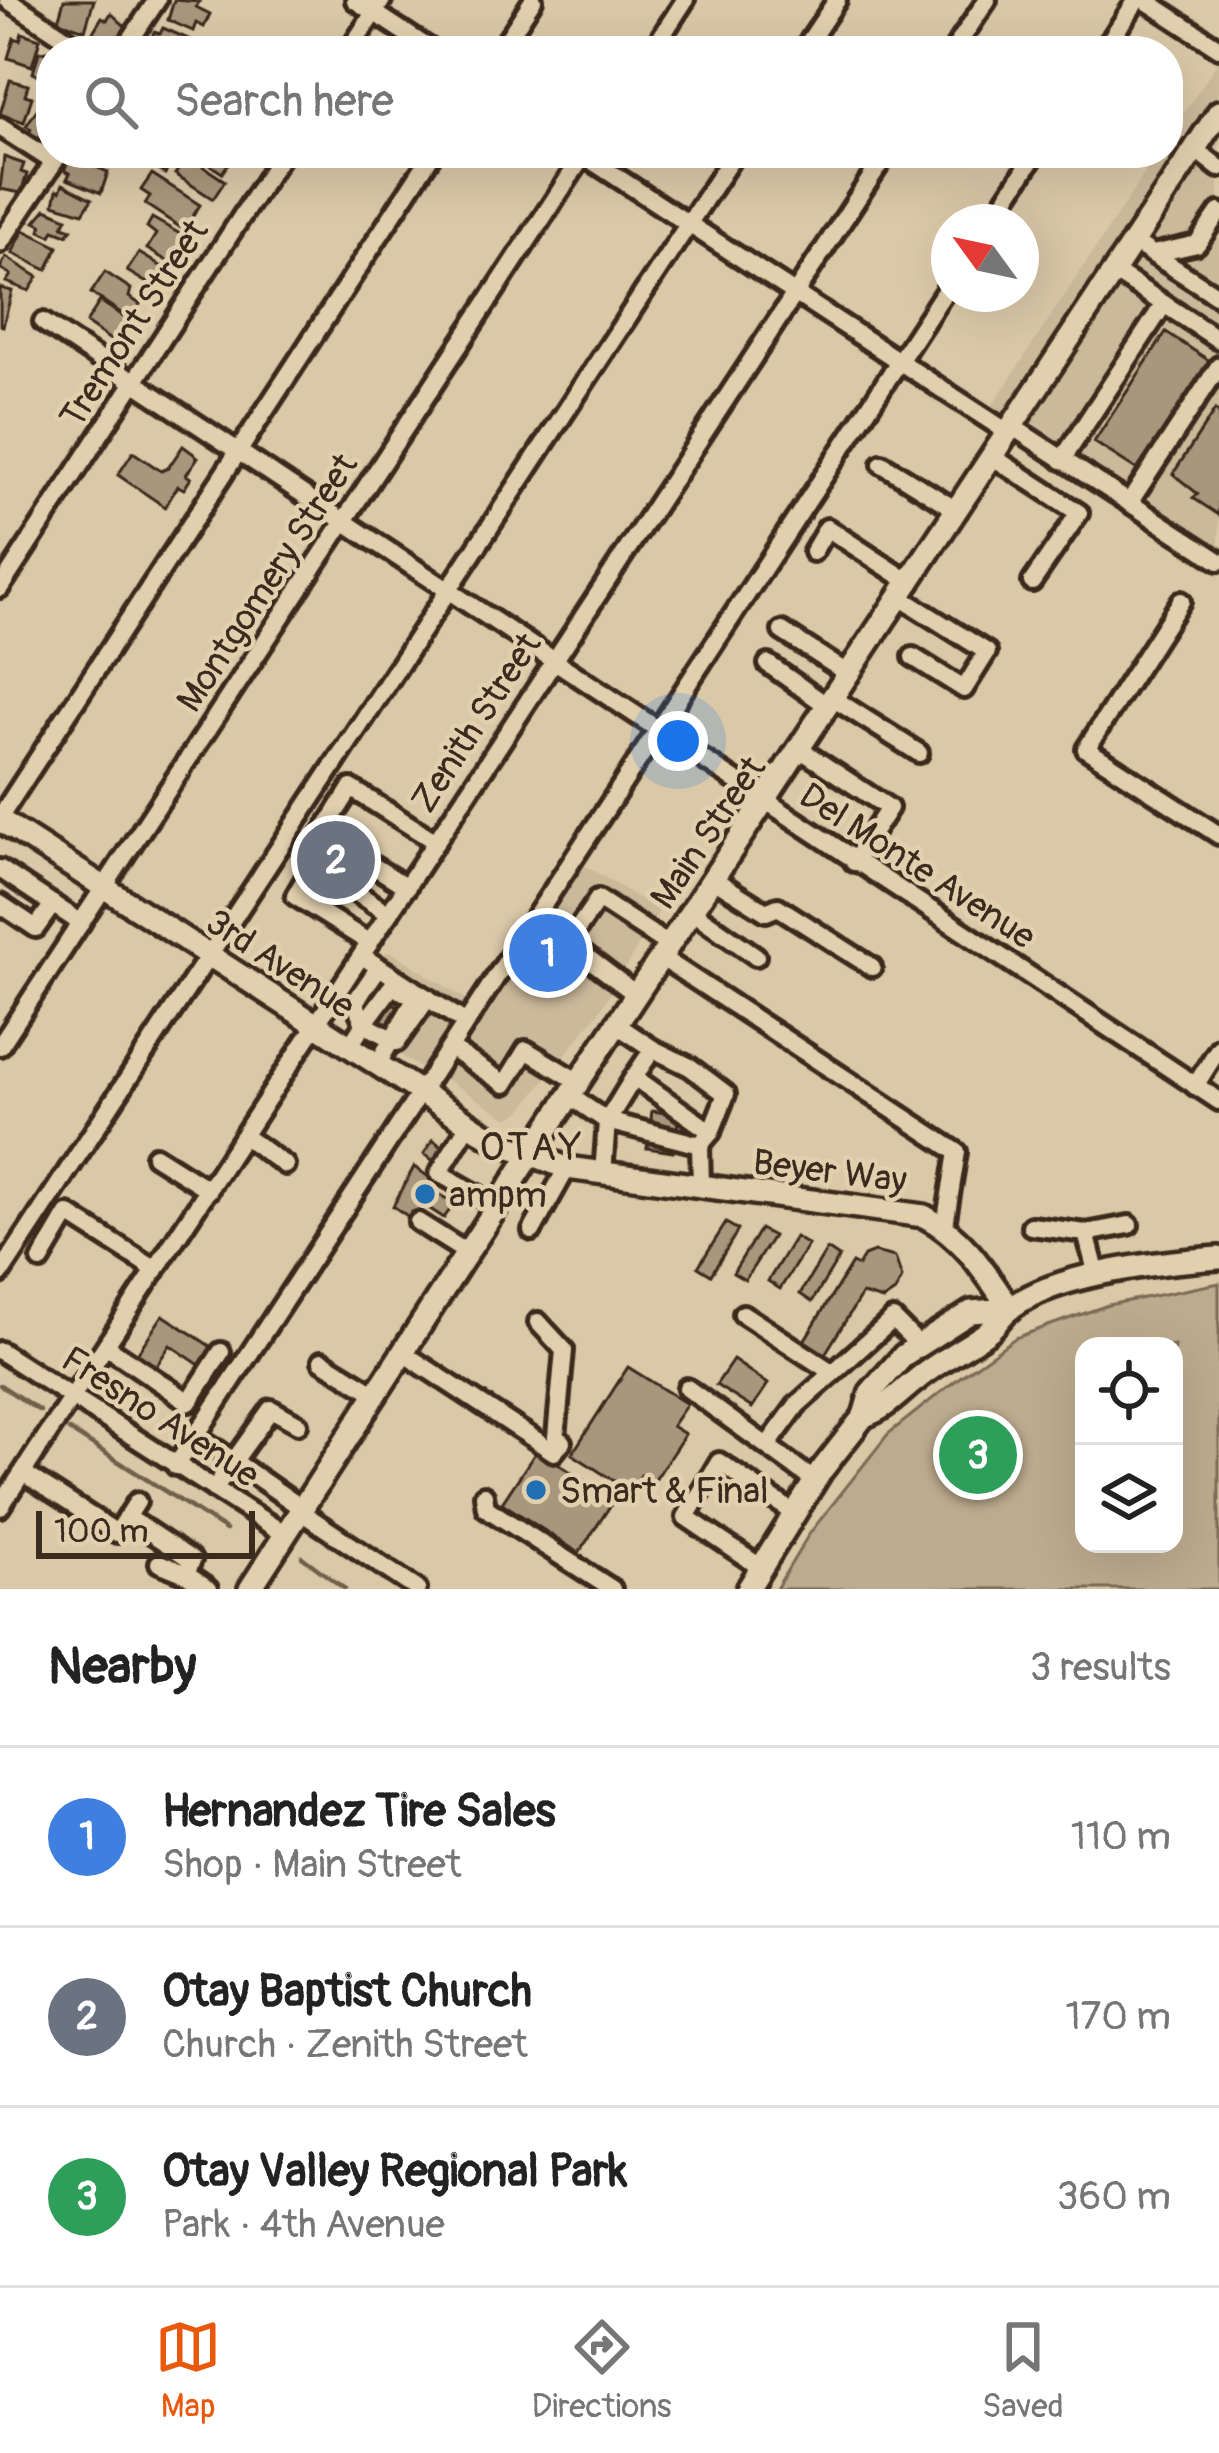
<!DOCTYPE html>
<meta charset="utf-8">
<style>
:root{--surface:#fff;--page:#f6f6f6;--text:#222;--muted:#767676;--line:#e0e0e0;--accent:#ea580c}
body{margin:0;font-family:Pangolin,sans-serif;background:var(--page);color:var(--text)}
.controls{position:absolute;right:36px;bottom:36px;display:grid;overflow:hidden;border-radius:24px;box-shadow:0 12px 48px #0002}
.controls button{width:108px;height:108px;display:grid;place-items:center;padding:0;border:0;border-bottom:3px solid var(--line);background:var(--surface);color:var(--text);font:60px sans-serif}
.compass{position:absolute;left:931px;top:204px;width:108px;height:108px;border-radius:50%;background:var(--surface);box-shadow:0 12px 48px #0002;rotate:303deg}
.scale{position:absolute;left:36px;bottom:30px;width:219px;box-sizing:border-box;padding-left:12px;border:6px solid #3b2a1e;border-top:0;font-size:33px;line-height:42px;white-space:nowrap;color:#3b2a1e;-webkit-text-stroke:9px #e1cfad;paint-order:stroke}
.you{position:absolute;left:678px;top:741px;width:42px;height:42px;margin:-30px;border:9px solid #fff;border-radius:50%;background:#1a73e8;box-shadow:0 0 0 18px #1a73e833}
.badge{display:grid;place-items:center;width:78px;height:78px;border-radius:50%;background:var(--accent);color:#fff;font-size:39px;font-weight:700}
.pin{position:absolute;translate:-50% -50%;border:6px solid #fff;box-shadow:0 3px 12px #0006}
.list{margin:0;padding:0;list-style:none}
h2{display:flex;justify-content:space-between;align-items:center;height:156px;margin:0;padding:0 48px;font-size:51px}
h2 small{font-size:39px;font-weight:400;color:var(--muted)}
.list li{display:grid;grid-template-columns:78px 1fr auto;gap:36px;align-items:center;box-sizing:border-box;height:180px;padding:0 48px;border-top:3px solid var(--line)}
.list b{display:block;font-size:45px;white-space:nowrap}
.list p{margin:0;font-size:39px;white-space:nowrap;color:var(--muted)}
.list em{font-size:39px;font-style:normal;color:var(--muted)}
.icon{flex:none;width:66px;height:66px;fill:none;stroke:currentColor;stroke-width:2;stroke-linecap:round;stroke-linejoin:round}
.map{position:relative;flex:none;width:1219px;height:1589px;overflow:hidden}
.search{position:absolute;background:var(--surface);box-shadow:0 12px 48px #0002;left:36px;right:36px;top:36px;height:132px;display:flex;align-items:center;gap:30px;box-sizing:border-box;padding:0 42px;border-radius:48px;color:var(--muted);font-size:45px}
.sheet{height:696px;background:var(--surface)}
nav{display:flex;justify-content:space-around;align-items:center;box-sizing:border-box;height:168px;border-top:3px solid var(--line);background:var(--surface);font-size:33px;color:var(--muted)}
nav a{display:grid;justify-items:center;gap:6px}
nav .on{color:var(--accent)}
.map>svg:first-child{display:block}
.built{fill:#cbb99a}
.green{fill:#bdab8e;stroke:#7c6a56;stroke-width:3;fill-rule:evenodd}
.lines{fill:none;stroke-linecap:round;stroke-linejoin:round}
.stream{stroke:#705f4c;stroke-width:4.5}
.building{fill:#a9977d;stroke:#3b2a1e;stroke-width:3}
.minor-casing{stroke:#3b2a1e;stroke-width:26}
.major-casing{stroke:#3b2a1e;stroke-width:30}
.minor{stroke:#e1cfad;stroke-width:16}
.major{stroke:#e1cfad;stroke-width:21}
.poi-dot{fill:#1f6fb2;stroke:#e1cfad;stroke-width:4.5}
.labels{text-anchor:middle;stroke-width:9;stroke-linejoin:round;paint-order:stroke}
.street-label{font-size:36px;fill:#3b2a1e;stroke:#e1cfad}
.poi-label{font-size:36px;fill:#3b2a1e;stroke:#e1cfad;text-anchor:start}
.neighbourhood-label{font-size:39px;letter-spacing:3px;fill:#3b2a1e;stroke:#e1cfad}
</style>
<div class="map">
<svg width="1219" height="1589" viewBox="0 0 1219 1589">
<rect width="100%" height="100%" fill="#dac8a7"/>
<filter id="ink" filterUnits="userSpaceOnUse"><feTurbulence type="fractalNoise" baseFrequency=".00833" numOctaves="2"/><feDisplacementMap in="SourceGraphic" scale="24" xChannelSelector="R" yChannelSelector="G"/><feConvolveMatrix kernelMatrix="1 2 1 2 8 2 1 2 1" color-interpolation-filters="sRGB"/></filter>
<g filter="url(#ink)">
<g class="built">
<path d="M1219 60V577L985 417 1158 153H1168V137Z"/>
<path d="M580 862 659 911 599 1012 520 1112 508 1118 440 1076Z"/>
<path d="M392 952 473 1004 428 1073 352 1024 346 1013V1004L380 954Z"/>
</g>
<path class="green" d="M1219 1283V1589H776L809 1534 888 1434 960 1377 1015 1338 1051 1325 1108 1305ZM1084 1346H1174V1544H1084Z"/>
<g class="lines">
<g class="stream">
<path d="M0 1385 40 1411"/>
<path d="M69 1430 226 1530"/>
<path d="M302 1557 345 1589"/>
</g>
</g>
<g class="building">
<path d="M64 0H94L85 30 58 21Z"/>
<path d="M174 0 199 2 196 7 210 14 204 27 196 23 193 31 168 20Z"/>
<path d="M111 13 127 28 112 51 88 40 102 17 107 20Z"/>
<path d="M163 28 193 41 189 51 158 50 161 43 151 40 154 32 160 34Z"/>
<path d="M22 33 40 39 32 66 8 58 14 38 20 40Z"/>
<path d="M48 51 51 52V81L33 73 39 52Z"/>
<path d="M10 80 28 85 25 95 32 97 24 122 0 114Z"/>
<path d="M49 101 51 103 50 148 28 134 31 129 26 126 38 108 42 111Z"/>
<path d="M149 153H178L165 174 144 161Z"/>
<path d="M193 153H222L230 161 222 173Z"/>
<path d="M71 156 108 172 101 193 67 179 70 173 64 170Z"/>
<path d="M187 156 225 181 213 199 175 174Z"/>
<path d="M4 157 24 164 21 172 27 174 21 193 0 189Z"/>
<path d="M152 174 200 205 184 230 145 204 150 196 141 190Z"/>
<path d="M63 184 92 199 83 213 54 204 57 190 60 191Z"/>
<path d="M46 209 67 218 63 226 72 229 67 235 54 230 51 236 40 231 42 225 35 222Z"/>
<path d="M152 218 189 239 174 265 147 249 156 234 147 227Z"/>
<path d="M24 230 58 247 47 270 12 253Z"/>
<path d="M139 253 164 268 152 286 127 271Z"/>
<path d="M6 257 38 277 29 291 6 282 11 275 0 268Z"/>
<path d="M105 272 131 289 129 297 140 304 130 319 91 293Z"/>
<path d="M0 288 12 291 3 326 0 325Z"/>
<path d="M100 301 131 322 116 344 86 323Z"/>
<path d="M1166 332 1211 362 1139 471 1094 442Z"/>
<path d="M1215 410 1219 413V515L1193 498 1198 494 1173 474Z"/>
<path d="M183 446 198 457 186 475 191 478 184 489 178 486 165 507 118 475 133 452 161 471 168 468Z"/>
<path d="M384 998 403 1010 390 1030 371 1017Z"/>
<path d="M652 1111 679 1115 673 1152 647 1148Z"/>
<path d="M433 1140 448 1151 438 1164 424 1154Z"/>
<path d="M414 1167 438 1183 413 1220 393 1206Z"/>
<path d="M434 1191 454 1204 444 1218 424 1205Z"/>
<path d="M726 1223 738 1230 711 1275 698 1267Z"/>
<path d="M760 1229 773 1236 745 1280 733 1273Z"/>
<path d="M795 1237 808 1245 780 1289 768 1281Z"/>
<path d="M827 1249 839 1257 812 1302 800 1294Z"/>
<path d="M874 1252 895 1257 902 1278 895 1292 883 1300 862 1294 825 1354 804 1341 852 1263 858 1266 864 1256Z"/>
<path d="M163 1315 213 1348 201 1366 170 1345 151 1374 132 1361Z"/>
<path d="M733 1360 768 1384 752 1408 716 1385Z"/>
<path d="M628 1367 687 1404 672 1426 685 1434 653 1483 641 1475 630 1491 572 1454Z"/>
<path d="M537 1450 614 1500 579 1553 502 1503Z"/>
</g>
<g class="lines">
<defs>
<g id="minor">
<path d="M8 0 85 51"/>
<path d="M355 0 433 51"/>
<path d="M1145 0 1219 48"/>
<path d="M123 51 157 0"/>
<path d="M349 51 382 0"/>
<path d="M500 51 533 0"/>
<path d="M652 51 685 0"/>
<path d="M803 51 837 0"/>
<path d="M953 51 987 0"/>
<path d="M1103 51 1137 0"/>
<path d="M0 127 54 162"/>
<path d="M1195 149 1219 168"/>
<path d="M580 153 1009 433"/>
<path d="M991 222 1036 153"/>
<path d="M1134 242 1219 297"/>
<path d="M0 243 60 153"/>
<path d="M1153 254 1197 244 1219 212"/>
<path d="M1115 272 1219 340"/>
<path d="M43 322 1219 1101"/>
<path d="M1013 427 1219 561"/>
<path d="M993 457 1079 513 1032 582"/>
<path d="M1062 460 1164 304"/>
<path d="M882 464 958 511"/>
<path d="M1129 503 1219 366"/>
<path d="M813 552 827 528 911 583"/>
<path d="M0 588 283 153"/>
<path d="M901 598 987 652 964 689 913 657"/>
<path d="M1181 601 1086 749 1219 835"/>
<path d="M782 631 850 675"/>
<path d="M768 664 829 707"/>
<path d="M834 699 919 753"/>
<path d="M801 750 889 808 854 862"/>
<path d="M0 817 433 153"/>
<path d="M0 869 81 923"/>
<path d="M715 880 766 912 778 907 872 967"/>
<path d="M407 887 322 834 351 788 436 842"/>
<path d="M0 904 36 928 53 904"/>
<path d="M693 912 756 956"/>
<path d="M370 943 295 896 313 865 389 914"/>
<path d="M362 956 466 1023"/>
<path d="M662 958 957 1152 945 1225"/>
<path d="M637 995 568 943 598 899 670 946"/>
<path d="M617 1025 653 1049 634 1077 711 1132 700 1145 701 1187"/>
<path d="M0 1046 585 153"/>
<path d="M349 1047 364 1024 355 1002 379 967"/>
<path d="M450 1048 505 1084 526 1050 579 1082"/>
<path d="M653 1049 690 1067 726 1094 711 1132"/>
<path d="M377 1065 416 998 392 986 364 1024 397 1042 428 998"/>
<path d="M1195 1086 1219 1048"/>
<path d="M570 1096 607 1121 700 1145"/>
<path d="M469 1124 439 1173 497 1206"/>
<path d="M244 1136 285 1165"/>
<path d="M155 1156 209 1190"/>
<path d="M603 1174 607 1121 634 1077"/>
<path d="M418 1222 467 1253"/>
<path d="M1031 1226 1086 1233 1097 1275"/>
<path d="M532 1231 567 1168"/>
<path d="M1086 1233 1129 1225"/>
<path d="M41 1260 68 1214 156 1270"/>
<path d="M0 1274 735 153"/>
<path d="M743 1314 833 1373"/>
<path d="M106 1346 189 1402 221 1352"/>
<path d="M0 1351 286 1535"/>
<path d="M403 1353 554 1452 562 1442 556 1437 564 1350 538 1322"/>
<path d="M322 1361 376 1394"/>
<path d="M687 1388 815 1481"/>
<path d="M196 1435 303 1509"/>
<path d="M767 1446 797 1405 893 1319 919 1345"/>
<path d="M176 1466 949 285"/>
<path d="M23 1473 117 1533 137 1502"/>
<path d="M214 1489 271 1409 298 1424"/>
<path d="M484 1495 486 1508 612 1589"/>
<path d="M0 1507 887 153"/>
<path d="M301 1512 417 1589"/>
<path d="M127 1517 192 1560 186 1574"/>
<path d="M159 1563 186 1574 208 1589"/>
<path d="M760 1567 686 1517 719 1462 794 1513"/>
</g>
<g id="major">
<path d="M0 820 496 1141 567 1168 924 1216C964 1237 985 1272 1010 1309"/>
<path d="M864 1416C886 1409 898 1394 916 1380 938 1362 963 1349 986 1333 996 1326 1002 1314 1012 1307 1059 1273 1162 1262 1219 1258"/>
<path d="M250 1589 529 1157 1219 112"/>
<path d="M748 1589 821 1471 864 1416 871 1392 904 1355 971 1312 1010 1309"/>
</g>
</defs>
<use href="#minor" class="minor-casing"/>
<use href="#major" class="major-casing"/>
<use href="#minor" class="minor"/>
<use href="#major" class="major"/>
</g>
</g>
<g class="poi-dot">
<circle cx="425" cy="1194" r="12"/>
<circle cx="536" cy="1490" r="12"/>
</g>
<g class="labels">
<g class="street-label">
<text transform="translate(133 323) rotate(-57)" y="13">Tremont Street</text>
<text transform="translate(266 582) rotate(-57)" y="13">Montgomery Street</text>
<text transform="translate(475 722) rotate(-57)" y="13">Zenith Street</text>
<text transform="translate(707 832) rotate(-56)" y="13">Main Street</text>
<text transform="translate(918 865) rotate(33)" y="13">Del Monte Avenue</text>
<text transform="translate(281 963) rotate(33)" y="13">3rd Avenue</text>
<text transform="translate(830 1170) rotate(7)" y="13">Beyer Way</text>
<text transform="translate(161 1416) rotate(33)" y="13">Fresno Avenue</text>
</g>
<g class="poi-label">
<text x="449" y="1207">ampm</text>
<text x="560" y="1503">Smart &amp; Final</text>
</g>
<g class="neighbourhood-label">
<text x="532" y="1160">OTAY</text>
</g>
</g>
</svg>
<div class="controls">
<button><svg class="icon" aria-label="locate" viewBox="0 0 24 24"><circle cx="12" cy="12" r="6"/><path d="M12 2v4M12 18v4M2 12h4M18 12h4"/></svg></button>
<button><svg class="icon" aria-label="layers" viewBox="0 0 24 24"><path d="M12 4l9 5-9 5-9-5zM3 14l9 5 9-5"/></svg></button>
</div>
<svg class="compass" viewBox="-18 -18 36 36"><path d="M0-13l5 13h-10z" fill="#e53935"/><path d="M0 13l5-13h-10z" fill="#767676"/></svg>
<div class="scale">100 m</div>
<div class="you"></div>
<div class="pin badge" style="left:548px;top:953px;background:#3f7fe0">1</div>
<div class="pin badge" style="left:336px;top:860px;background:#6b7280">2</div>
<div class="pin badge" style="left:978px;top:1455px;background:#2e9e5b">3</div>
<div class="search"><svg class="icon" aria-label="search" viewBox="0 0 24 24"><circle cx="10" cy="10" r="6"/><path d="M15 15l6 6"/></svg>Search here</div>
</div>
<section class="sheet">
<h2>Nearby<small>3 results</small></h2>
<ul class="list">
<li><span class="badge" style="background:#3f7fe0">1</span><div><b>Hernandez Tire Sales</b><p>Shop · Main Street</p></div><em>110 m</em></li>
<li><span class="badge" style="background:#6b7280">2</span><div><b>Otay Baptist Church</b><p>Church · Zenith Street</p></div><em>170 m</em></li>
<li><span class="badge" style="background:#2e9e5b">3</span><div><b>Otay Valley Regional Park</b><p>Park · 4th Avenue</p></div><em>360 m</em></li>
</ul>
</section>
<nav>
<a class="on"><svg class="icon" aria-label="map" viewBox="0 0 24 24"><path d="M3 6l6-2 6 2 6-2v14l-6 2-6-2-6 2zM9 4v14M15 6v14"/></svg>Map</a>
<a><svg class="icon" aria-label="directions" viewBox="0 0 24 24"><path d="M12 3l9 9-9 9-9-9zM9 14v-3h6M13 9l2 2-2 2"/></svg>Directions</a>
<a><svg class="icon" aria-label="saved" viewBox="0 0 24 24"><path d="M7 4h10v16l-5-4-5 4z"/></svg>Saved</a>
</nav>
